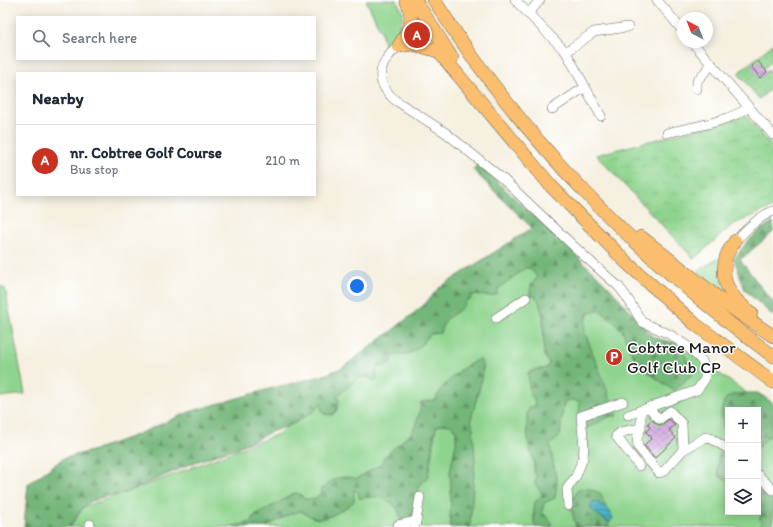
<!DOCTYPE html>
<meta charset="utf-8">
<style>
:root{--surface:#fff;--page:#f2f2f3;--text:#1f2937;--muted:#747a83;--line:#e0e1e3;--accent:#c8321e}
body{margin:0;font-family:Itim,sans-serif;background:var(--page);color:var(--text)}
.controls{position:absolute;right:12px;bottom:12px;display:grid;overflow:hidden;border-radius:0px;box-shadow:0 2px 10px #0003}
.controls button{width:36px;height:36px;display:grid;place-items:center;padding:0;border:0;border-bottom:1px solid var(--line);background:var(--surface);color:var(--text);font:20px sans-serif}
.compass{position:absolute;left:677px;top:12px;width:36px;height:36px;border-radius:50%;background:var(--surface);box-shadow:0 2px 10px #0003;rotate:318deg}
.you{position:absolute;left:357px;top:286px;width:14px;height:14px;margin:-10px;border:3px solid #fff;border-radius:50%;background:#1a73e8;box-shadow:0 0 0 6px #1a73e833}
.badge{display:grid;place-items:center;width:26px;height:26px;border-radius:50%;background:var(--accent);color:#fff;font-size:13px;font-weight:700}
.pin{position:absolute;translate:-50% -50%;border:2px solid #fff;box-shadow:0 1px 4px #0006}
.list{margin:0;padding:0;list-style:none}
h2{display:flex;justify-content:space-between;align-items:center;height:52px;margin:0;padding:0 16px;font-size:17px}
h2 small{font-size:13px;font-weight:400;color:var(--muted)}
.list li{display:grid;grid-template-columns:26px 1fr auto;gap:12px;align-items:center;box-sizing:border-box;height:72px;padding:0 16px;border-top:1px solid var(--line)}
.list b{display:block;font-size:15px;white-space:nowrap}
.list p{margin:0;font-size:13px;white-space:nowrap;color:var(--muted)}
.list em{font-size:13px;font-style:normal;color:var(--muted)}
.icon{flex:none;width:22px;height:22px;fill:none;stroke:currentColor;stroke-width:2;stroke-linecap:round;stroke-linejoin:round}
.map{position:relative;flex:none;width:773px;height:527px;overflow:hidden}
.search{position:absolute;background:var(--surface);box-shadow:0 2px 10px #0003;left:16px;top:16px;width:300px;height:44px;display:flex;align-items:center;gap:10px;box-sizing:border-box;padding:0 14px;border-radius:0px;color:var(--muted);font-size:15px}
.panel{position:absolute;background:var(--surface);box-shadow:0 2px 10px #0003;left:16px;top:72px;width:300px;height:124px;border-radius:0px}
.map>svg:first-child{display:block}
.grass{fill:#8fd48e;stroke:#567855;fill-rule:evenodd}
.forest{fill:url(#forest-firs);stroke:#48694a}
.park{fill:url(#park-crowns);stroke:#567855}
.garden{fill:url(#garden-dots);stroke:#567855}
.water{fill:url(#water-rules);stroke:#316770}
.building{fill:url(#building-cross-hatch)}
.lines{fill:none;stroke-linecap:round;stroke-linejoin:round}
.minor-casing{stroke:#686661;stroke-width:10}
.highway-casing{stroke:#686661;stroke-width:14}
.minor{stroke:#fff;stroke-width:9}
.highway{stroke:#fabe6e;stroke-width:13}
.labels{text-anchor:middle;stroke-width:3;stroke-linejoin:round;paint-order:stroke}
.poi-label{font-size:17px;fill:#1c1c1c;stroke:#fff;text-anchor:start}
</style>
<div class="map">
<svg width="773" height="527" viewBox="0 0 773 527">
<defs>
<pattern id="forest-firs" width="22" height="20" patternUnits="userSpaceOnUse"><rect width="22" height="20" fill="#73b679"/><path d="M5 1l3.5 6h-7zM16 11l3.5 6h-7z" fill="#5e9362"/></pattern>
<pattern id="park-crowns" width="20" height="18" patternUnits="userSpaceOnUse"><rect width="20" height="18" fill="#8fd48e"/><path d="M2 6a3 3 0 1 1 6 0M12 15a3 3 0 1 1 6 0" fill="none" stroke="#7bb57a"/></pattern>
<pattern id="garden-dots" width="8" height="8" patternUnits="userSpaceOnUse"><rect width="8" height="8" fill="#8fd48e"/><path d="M2 2h.1M6 6h.1" fill="none" stroke="#7bb57a" stroke-width="1.8" stroke-linecap="round"/></pattern>
<pattern id="water-rules" width="6" height="5" patternUnits="userSpaceOnUse"><rect width="6" height="5" fill="#46b2c3"/><path d="M0 2.5h6" fill="none" stroke="#3a909e"/></pattern>
<pattern id="building-cross-hatch" width="8" height="8" patternUnits="userSpaceOnUse"><rect width="8" height="8" fill="#ce9ddb"/><path d="M0 0l8 8M0 8l8-8" fill="none" stroke="#a67fb1"/></pattern>
</defs>
<rect width="100%" height="100%" fill="#fff"/>
<filter id="ink" filterUnits="userSpaceOnUse"><feTurbulence type="fractalNoise" baseFrequency=".025" numOctaves="2"/><feDisplacementMap in="SourceGraphic" scale="8" xChannelSelector="R" yChannelSelector="G"/><feConvolveMatrix kernelMatrix="1 2 1 2 8 2 1 2 1" color-interpolation-filters="sRGB"/></filter>
<filter id="wash" filterUnits="userSpaceOnUse"><feTurbulence type="fractalNoise" baseFrequency=".012" numOctaves="4" result="noise"/><feDisplacementMap in="SourceGraphic" scale="16" xChannelSelector="R" yChannelSelector="G"/><feGaussianBlur stdDeviation="0.9" result="paint"/><feColorMatrix in="noise" values="0 0 0 0 0 0 0 0 0 0 0 0 0 0 0 0 0 1.4 0 .05"/><feComposite in="paint" operator="in"/></filter>
<g filter="url(#wash)">
<rect width="100%" height="100%" fill="#f5f0e0"/>
<g class="grass">
<path d="M366 0H396L403 12 398 37 385 48 381 31Z"/>
<path d="M532 228 645 335 678 344 773 412V527H70L83 507 147 485 278 434ZM728 410H758V512H728Z"/>
<path d="M722 256 728 295 697 271Z"/>
<path d="M0 286 5 288 25 394 0 397Z"/>
</g>
<g class="forest">
<path d="M478 164 559 239 608 286 654 338 678 344 695 372 674 391 637 364 622 330 600 310 590 312 585 321V333L617 416H611L583 430 579 415 580 402 573 400 565 401 563 408 560 436 550 445 557 482 555 498 544 503 542 512 551 522 552 527H536L534 523V503L541 497 542 493 534 483 537 478 534 472V462L529 446 527 430V413L530 407H535L534 398 530 395 528 373 534 370 547 368 549 363 544 356 543 318 539 301 536 297 530 295 531 285 537 278 534 272 529 268H525L498 289 497 294 491 296 471 295V299L467 300C460 312 458 310 448 318 444 321 442 328 440 333L430 334C419 348 413 356 395 355L390 363 376 369 377 379 373 381 367 377H360L337 396 339 400 337 410 332 415 324 414 322 411 321 403 313 412 293 424 268 433 256 440 230 450 193 463 125 493 103 497 88 503 83 507 70 527H24L28 484 64 458 88 452 131 437 189 412 276 387 322 376 342 368 394 329 424 305 439 288 532 228 473 170Z"/>
<path d="M773 222V232L740 260 773 302V316L745 290 734 259C745 244 756 230 773 222Z"/>
<path d="M480 359 483 367 482 379 471 419 473 428 475 459 470 527H450L451 486 450 472 456 443V430L450 425 442 424 436 427 428 476 419 487 413 527H400C404 513 394 502 382 498 376 496 366 498 359 498L358 492 354 490V501C348 507 329 519 319 519 312 518 307 515 301 511L290 514 265 527H228L251 522 255 515 278 503 294 493 300 494 305 499H313L320 495 321 489C334 479 340 474 356 479L381 464 384 457 410 434 416 425 420 410 421 402 435 400C443 383 463 365 480 359Z"/>
<path d="M744 393H758L773 403V434L766 438 759 448 758 410H728V433C719 428 719 403 728 397 732 394 739 394 744 393Z"/>
<path d="M721 451 728 461V481L718 476V458Z"/>
<path d="M758 477C762 484 766 493 773 498V527H761L760 518 762 506 758 496Z"/>
<path d="M587 488 600 493C604 504 612 516 608 527H576C572 511 569 504 578 490Z"/>
</g>
<path class="park" d="M746 116 773 148V207L732 225 694 259 596 155Z"/>
<path class="garden" d="M773 44V64L771 62 764 68 758 61 751 66 760 78 769 70 773 75V87L759 99 738 73Z"/>
<path class="water" d="M594 501C601 503 611 511 613 518L611 521H606L591 509 590 506Z"/>
<g id="blocks">
<g class="building">
<path d="M758 61 767 72 760 78 751 66Z"/>
<path d="M669 419 675 425 669 430 676 438 655 458 644 445 652 438 646 432 650 427 647 424 652 420 658 425H662Z"/>
</g>
</g>
</g>
<g filter="url(#ink)">
<use href="#blocks" fill-opacity="0" stroke="#686661" stroke-width="1"/>
<g class="lines">
<defs>
<g id="minor">
<path d="M515 0 566 52 601 116"/>
<path d="M657 0 683 31"/>
<path d="M528 14 540 0"/>
<path d="M692 42 773 135"/>
<path d="M399 46C378 63 373 81 395 100L446 133 504 180 581 253 619 287 626 296 642 322 669 334 687 346 702 361 705 368V379L697 390 628 415"/>
<path d="M566 52 594 32 628 27"/>
<path d="M697 89V81L712 64"/>
<path d="M552 109 585 87"/>
<path d="M667 133C694 126 726 123 749 107"/>
<path d="M735 241C746 230 758 217 773 211"/>
<path d="M496 318 526 298"/>
<path d="M641 410V428L637 438 638 447 659 473 664 471 683 450 682 424 670 411 660 419 654 414 649 407"/>
<path d="M683 450 706 437 710 438 728 449"/>
<path d="M639 466 616 436 621 432 641 428"/>
<path d="M758 475 773 490"/>
<path d="M568 506 567 489 576 476 583 458 584 446 581 416 623 402"/>
<path d="M398 525 416 521"/>
<path d="M90 527V524"/>
<path d="M415 527 420 497"/>
</g>
<g id="highway">
<path d="M415 0 452 58"/>
<path d="M434 0C522 139 640 259 773 356"/>
<path d="M399 46 413 44 438 51 551 186 627 263 695 324 773 382"/>
<path d="M399 46C409 30 416 19 406 0"/>
<path d="M641 237 726 304 773 336"/>
<path d="M735 241C732 246 727 252 726 258 719 283 732 298 751 313"/>
</g>
</defs>
<use href="#minor" class="minor-casing"/>
<use href="#highway" class="highway-casing"/>
<use href="#minor" class="minor"/>
<use href="#highway" class="highway"/>
</g>
</g>
<defs>
<symbol id="parking-disc" viewBox="-11 -11 22 22"><circle r="9.5" fill="#c8321e" stroke="#fff"/><path d="M-3.5-5.5H1a3.5 3.5 0 0 1 0 7H-1V5.5H-3.5ZM-1-3.4V-.6H.8a1.4 1.4 0 0 0 0-2.8Z" fill="#fff"/></symbol>
</defs>
<g fill-rule="evenodd">
<use href="#parking-disc" x="604" y="347" width="20" height="20"/>
</g>
<g class="labels">
<g class="poi-label">
<text x="627" y="353">Cobtree Manor<tspan x="627" dy="20">Golf Club CP</tspan></text>
</g>
</g>
</svg>
<div class="controls">
<button>+</button>
<button>−</button>
<button><svg class="icon" aria-label="layers" viewBox="0 0 24 24"><path d="M12 4l9 5-9 5-9-5zM3 14l9 5 9-5"/></svg></button>
</div>
<svg class="compass" viewBox="-18 -18 36 36"><path d="M0-13l5 13h-10z" fill="#e53935"/><path d="M0 13l5-13h-10z" fill="#747a83"/></svg>
<div class="you"></div>
<div class="pin badge" style="left:417px;top:35px">A</div>
<div class="search"><svg class="icon" aria-label="search" viewBox="0 0 24 24"><circle cx="10" cy="10" r="6"/><path d="M15 15l6 6"/></svg>Search here</div>
<section class="panel">
<h2>Nearby<small></small></h2>
<ul class="list">
<li><span class="badge">A</span><div><b>nr. Cobtree Golf Course</b><p>Bus stop</p></div><em>210 m</em></li>
</ul>
</section>
</div>
